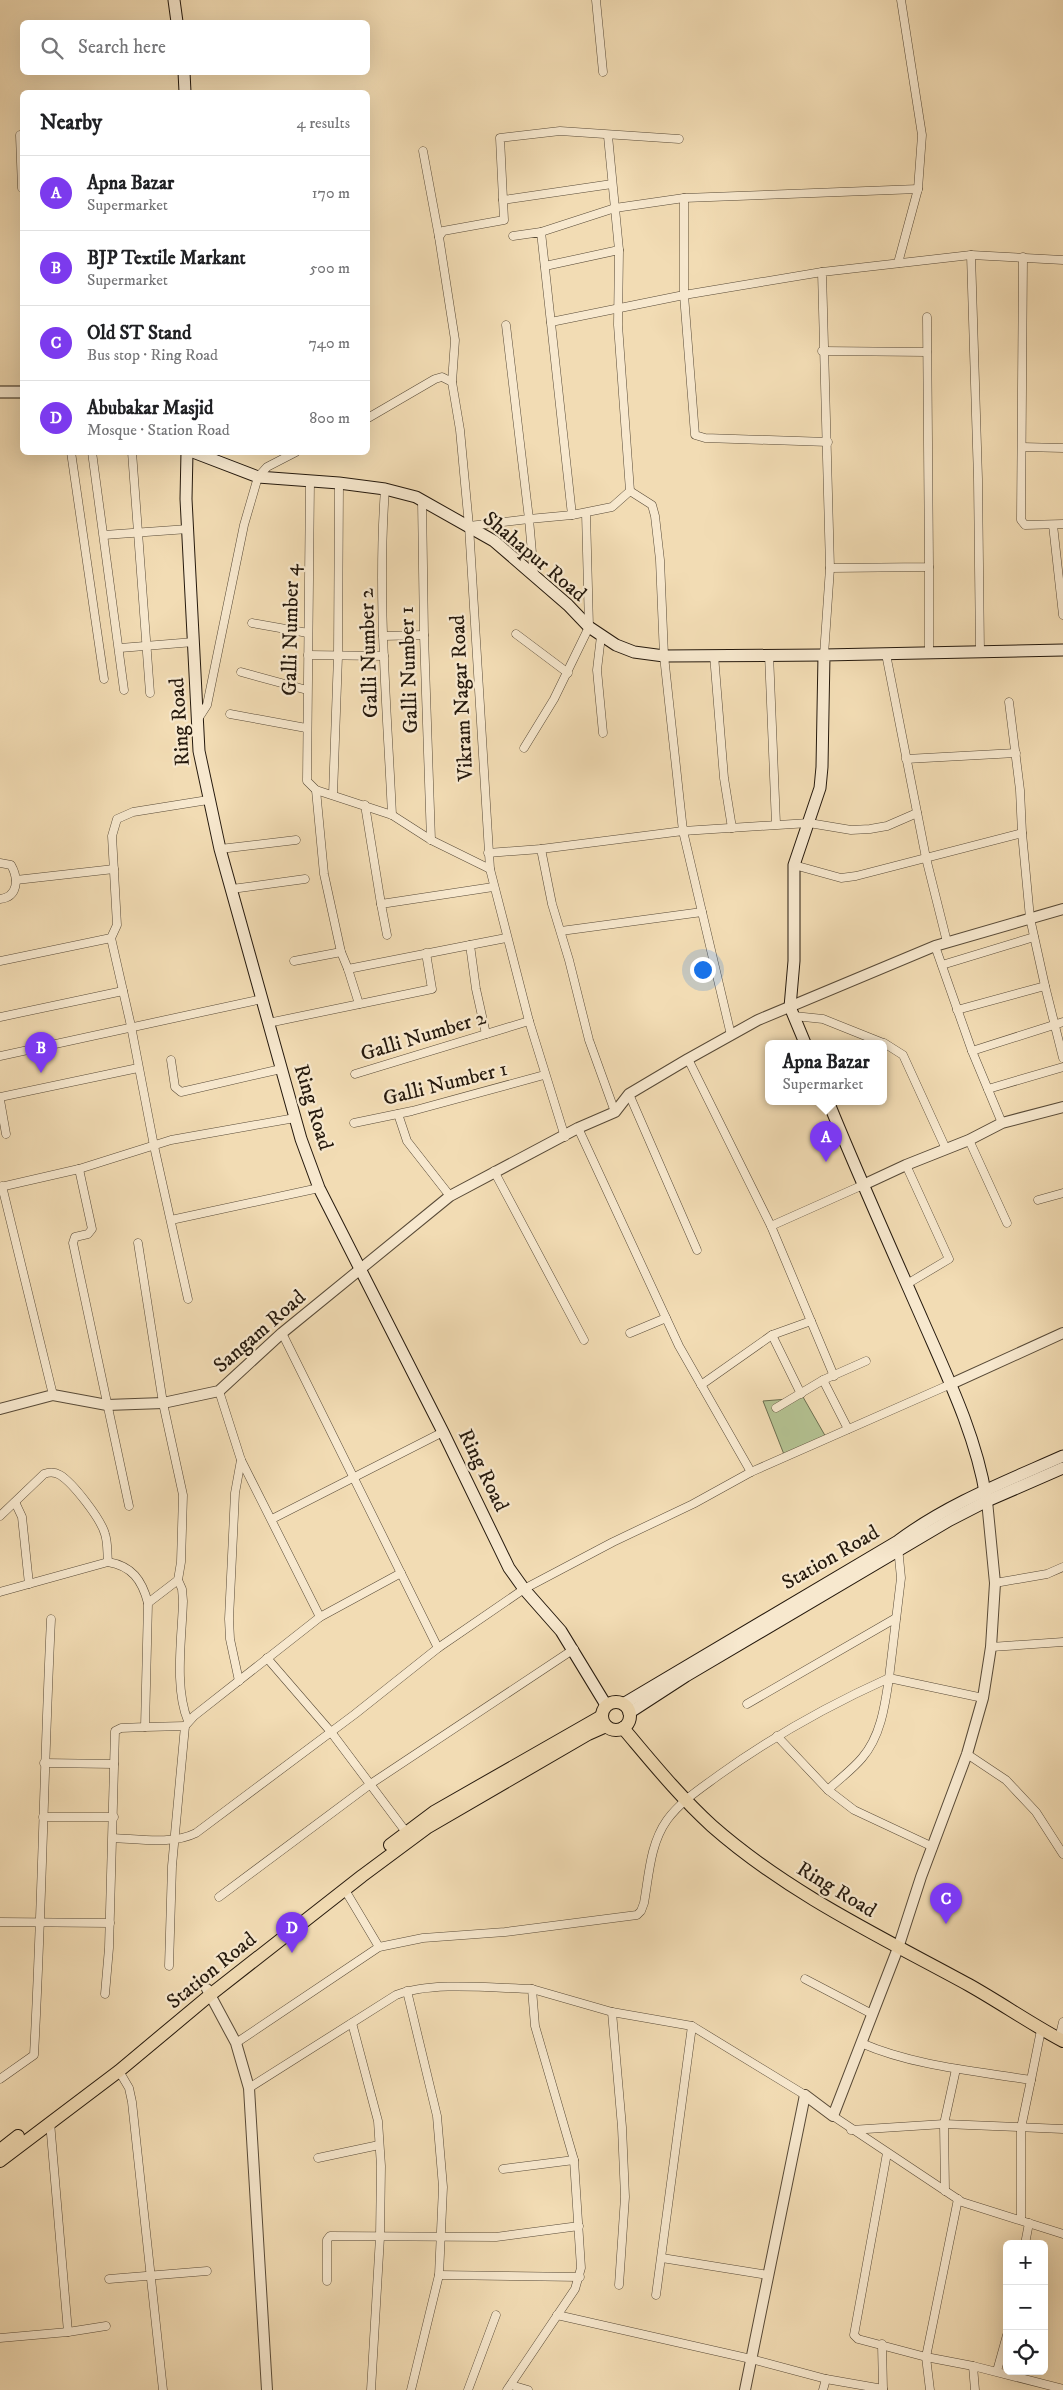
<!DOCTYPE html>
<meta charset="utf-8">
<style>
:root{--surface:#fff;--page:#f2f2f2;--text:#202124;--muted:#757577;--line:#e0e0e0;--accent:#7c3aed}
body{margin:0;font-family:"IM FELL DW Pica",serif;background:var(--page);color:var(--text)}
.controls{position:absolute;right:15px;bottom:15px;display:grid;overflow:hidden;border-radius:8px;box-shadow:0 5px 20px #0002}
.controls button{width:45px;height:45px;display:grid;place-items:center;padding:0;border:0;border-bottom:1px solid var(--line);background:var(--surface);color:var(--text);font:25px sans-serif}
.you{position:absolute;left:702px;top:969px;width:18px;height:18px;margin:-12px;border:4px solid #fff;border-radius:50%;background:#1a73e8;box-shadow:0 0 0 8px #1a73e833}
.badge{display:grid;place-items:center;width:32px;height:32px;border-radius:50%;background:var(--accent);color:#fff;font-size:16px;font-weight:700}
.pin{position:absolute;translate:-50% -41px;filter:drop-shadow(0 1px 2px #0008)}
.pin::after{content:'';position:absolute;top:26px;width:18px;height:15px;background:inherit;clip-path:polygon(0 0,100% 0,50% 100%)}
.popup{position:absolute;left:765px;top:1040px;width:122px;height:65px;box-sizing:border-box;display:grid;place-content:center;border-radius:8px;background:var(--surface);filter:drop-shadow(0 1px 4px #0005);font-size:16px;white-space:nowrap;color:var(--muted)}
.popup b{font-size:19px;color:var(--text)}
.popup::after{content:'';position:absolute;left:50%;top:100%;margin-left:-10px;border:10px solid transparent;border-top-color:var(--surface)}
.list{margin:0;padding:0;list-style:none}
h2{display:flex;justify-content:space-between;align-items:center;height:65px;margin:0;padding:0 20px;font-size:21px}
h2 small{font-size:16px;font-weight:400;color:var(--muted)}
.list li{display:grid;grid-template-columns:32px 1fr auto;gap:15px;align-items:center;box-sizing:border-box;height:75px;padding:0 20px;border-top:1px solid var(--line)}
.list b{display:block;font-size:19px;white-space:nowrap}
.list p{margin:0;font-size:16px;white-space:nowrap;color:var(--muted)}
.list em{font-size:16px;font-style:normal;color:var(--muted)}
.icon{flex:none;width:28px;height:28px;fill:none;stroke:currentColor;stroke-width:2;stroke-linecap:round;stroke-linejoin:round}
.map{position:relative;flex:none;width:1063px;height:2390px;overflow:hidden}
.search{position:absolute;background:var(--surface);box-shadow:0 5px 20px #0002;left:20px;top:20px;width:350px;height:55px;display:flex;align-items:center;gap:12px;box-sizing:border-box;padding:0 18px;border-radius:8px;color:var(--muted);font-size:19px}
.panel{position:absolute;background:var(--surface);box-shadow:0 5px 20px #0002;left:20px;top:90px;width:350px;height:365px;border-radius:8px}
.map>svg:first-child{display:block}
.green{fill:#b4c292;stroke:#6c6e50}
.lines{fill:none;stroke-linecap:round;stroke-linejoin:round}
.minor-casing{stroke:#584a37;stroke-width:9}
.tertiary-casing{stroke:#584a37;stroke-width:12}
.secondary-casing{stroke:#25190d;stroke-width:13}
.primary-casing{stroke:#25190d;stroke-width:14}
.minor{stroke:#f7e8ce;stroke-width:8}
.tertiary{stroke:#f7e8ce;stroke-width:10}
.secondary{stroke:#f7e8ce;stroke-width:11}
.primary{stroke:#f2dcb4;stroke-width:12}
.labels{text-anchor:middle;stroke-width:4.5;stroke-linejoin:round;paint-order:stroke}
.street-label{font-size:21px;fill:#25190d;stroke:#f7e8ce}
</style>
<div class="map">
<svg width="1063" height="2390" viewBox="0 0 1063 2390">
<rect width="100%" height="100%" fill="#f2dcb4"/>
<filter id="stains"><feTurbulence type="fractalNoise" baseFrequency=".004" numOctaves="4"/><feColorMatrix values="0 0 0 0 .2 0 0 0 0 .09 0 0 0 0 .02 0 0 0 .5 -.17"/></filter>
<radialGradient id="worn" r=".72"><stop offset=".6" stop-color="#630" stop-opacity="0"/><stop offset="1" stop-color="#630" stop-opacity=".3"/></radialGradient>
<path class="green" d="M799 1390 827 1439 785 1457 763 1401 788 1399Z"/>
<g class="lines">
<defs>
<g id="minor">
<path d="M596 0 603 72"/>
<path d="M20 135 22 188"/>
<path d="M608 136 619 250 618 325 630 491"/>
<path d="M423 151 439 237"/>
<path d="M684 198V295L695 435 705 438 828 442"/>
<path d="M503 200 612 184"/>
<path d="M541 232 615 208 684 198 918 189"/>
<path d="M513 236 541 232 572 515 612 507 630 491 652 505 655 516 660 560 664 656 683 831 809 823 851 830 870 829 887 826 917 813"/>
<path d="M971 255 978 479 980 652"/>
<path d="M1023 257 1021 520 1025 525 1063 524"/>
<path d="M898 263 918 189 922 135 901 0"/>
<path d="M545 266 619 250"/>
<path d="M551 322 684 295 822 272"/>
<path d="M822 351 927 352"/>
<path d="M452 382 455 340 439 237 443 231 504 220 500 138 560 131 679 139"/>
<path d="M368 418 435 379 442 377 452 382 460 430 469 526 490 869 529 1021 565 1137"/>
<path d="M1022 447 1063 448"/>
<path d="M71 452 104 679"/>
<path d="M92 452 124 690"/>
<path d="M132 452 150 693"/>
<path d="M310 480 307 781 316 790 392 815 431 840 490 869"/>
<path d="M385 489C377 598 387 706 392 815"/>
<path d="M422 500 424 635 431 840"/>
<path d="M1053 525 1063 615"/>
<path d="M469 526 529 519 506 325"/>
<path d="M104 535 188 529"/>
<path d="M929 567V652"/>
<path d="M830 568 929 567 927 317"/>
<path d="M534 576 529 519 572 515"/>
<path d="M252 623 308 633"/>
<path d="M516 634 568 673"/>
<path d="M383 636 424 635"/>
<path d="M601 636 597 670 603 733"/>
<path d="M120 648 194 642"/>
<path d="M769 654 776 824"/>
<path d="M886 654 926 858 947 942"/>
<path d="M308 655 384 656"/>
<path d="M714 655 724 778 732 828"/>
<path d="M824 655 830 568 822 272 971 255 1063 260"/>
<path d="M241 672 307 690"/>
<path d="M1009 702 1020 790 1022 833"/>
<path d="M230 714 306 728"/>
<path d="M198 719 207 705 244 525 258 477 267 467 296 452"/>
<path d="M524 748 554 699 589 627 586 513"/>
<path d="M906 759 1016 753"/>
<path d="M316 790 324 874 341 952 348 969 359 1004"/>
<path d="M333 795 338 656 339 483"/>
<path d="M365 805 381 904 493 887"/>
<path d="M220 849 296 840"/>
<path d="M541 849 552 904 569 960 589 1040 615 1112"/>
<path d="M488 853 541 849 683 831 702 912"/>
<path d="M0 863 11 865C19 879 18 897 0 899"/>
<path d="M794 865 841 878 856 876 1022 833 1030 918 1045 986 957 1010"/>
<path d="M16 880 114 869"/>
<path d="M232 889 305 879"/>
<path d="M381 904 387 935"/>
<path d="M561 931 702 912 731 1035"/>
<path d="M111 938 131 1026 154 1146 188 1299"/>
<path d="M935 946 972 1051 1002 1123"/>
<path d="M0 961 111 938 117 925 112 836 117 819 133 812 208 800"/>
<path d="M294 961 341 952"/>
<path d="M942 965 1034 937"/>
<path d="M348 969 470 945"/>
<path d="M1045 986 1063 1058"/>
<path d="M794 1016 823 1019 883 1043"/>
<path d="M0 1017 123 991"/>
<path d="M268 1023 432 989 426 953"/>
<path d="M486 1034 476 989 470 945 506 938"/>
<path d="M884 1043 903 1055 946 1149"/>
<path d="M972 1051 1063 1022"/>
<path d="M0 1056 262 999"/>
<path d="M688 1059 771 1226 834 1376"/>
<path d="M171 1060 175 1087 181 1092 281 1069"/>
<path d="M355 1074 529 1021"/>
<path d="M988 1089 1063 1067"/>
<path d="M629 1094 697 1250"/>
<path d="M0 1097 138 1068"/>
<path d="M0 1100 6 1134"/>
<path d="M398 1114 407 1141 450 1196"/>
<path d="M354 1123 412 1111 544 1075"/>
<path d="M578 1128 679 1346 751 1472"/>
<path d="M969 1140 1007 1223"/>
<path d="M906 1165 949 1259 907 1284"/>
<path d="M79 1169 92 1229 88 1234 75 1237 73 1243 129 1506"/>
<path d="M494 1171 584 1340"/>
<path d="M2 1186 53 1395"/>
<path d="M0 1187 79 1169 171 1140 295 1118"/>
<path d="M1038 1200 1063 1193"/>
<path d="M171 1220 319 1188"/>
<path d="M771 1226 863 1185"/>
<path d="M282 1333 438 1648"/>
<path d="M630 1333 666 1318"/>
<path d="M772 1335 801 1394"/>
<path d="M823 1380 848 1429"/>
<path d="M701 1385 772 1335 811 1321"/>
<path d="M776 1408 823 1380 866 1361"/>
<path d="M15 1502 22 1517 29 1584"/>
<path d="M0 1516 44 1474C49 1472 55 1472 60 1475 73 1483 101 1519 105 1534 108 1543 107 1553 108 1562"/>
<path d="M272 1519 443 1432"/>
<path d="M178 1580 182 1589 183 1601C182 1637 174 1688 188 1721"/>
<path d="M995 1583 1047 1574 1063 1567"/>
<path d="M0 1592 108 1562C132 1566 142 1580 148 1603"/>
<path d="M320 1617 401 1573"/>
<path d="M991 1647 1063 1642"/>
<path d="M267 1658 331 1732 406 1832"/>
<path d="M239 1681 230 1639 229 1619 235 1493 241 1460"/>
<path d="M747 1704 896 1618"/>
<path d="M145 1727 185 1726"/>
<path d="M777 1736 828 1790 854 1810 933 1847"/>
<path d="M967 1754 1006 1780 1036 1812 1063 1854"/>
<path d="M44 1763 114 1764"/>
<path d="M828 1790C839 1779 852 1770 862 1758 881 1736 885 1705 889 1678L983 1698"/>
<path d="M43 1817H114"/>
<path d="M113 1838C139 1839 172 1845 196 1833L355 1714 438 1648 524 1589 613 1542 693 1504 751 1472 951 1384"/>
<path d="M345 1890 379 1947"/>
<path d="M219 1897 372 1783 574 1649"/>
<path d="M0 1922 110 1923"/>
<path d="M169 1966 172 1866 185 1726 194 1716 320 1617 241 1460 219 1391"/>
<path d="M805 1979 872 2014"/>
<path d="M532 1989 612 2012 692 2026 805 2095"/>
<path d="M407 1991 437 2116 443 2187 439 2275 411 2390"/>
<path d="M105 1994 109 1948 115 1731 121 1728 145 1727 148 1603 178 1580 181 1562 183 1495 163 1403 138 1243"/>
<path d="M612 2012 622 2127 625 2197 619 2285"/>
<path d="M352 2023 378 2121 381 2166 380 2237 371 2390"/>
<path d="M1059 2039 1063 2022"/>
<path d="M236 2043 379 1947 423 1938 505 1932 637 1915 641 1911 644 1903C649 1875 650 1844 667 1820 681 1801 700 1789 719 1775 772 1737 829 1705 889 1678L901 1578 898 1547"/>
<path d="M861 2043C914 2066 975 2071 1031 2080L1021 2128V2220"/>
<path d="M119 2071 129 2088 132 2102 163 2390"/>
<path d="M0 2079 34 2055C42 1909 44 1764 51 1619"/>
<path d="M1031 2080 1041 2030"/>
<path d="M249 2088 396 1995C432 1981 492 1988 532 1989L535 2026 574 2160 581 2268 575 2289 507 2390"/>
<path d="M833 2116 962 2202 1063 2234"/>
<path d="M50 2122 68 2332"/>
<path d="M851 2130 944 2124 1063 2129"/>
<path d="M887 2153 854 2335 858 2339 926 2357 973 2366"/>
<path d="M318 2158 379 2145"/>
<path d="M503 2169 574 2160"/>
<path d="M945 2191 944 2124 956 2069"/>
<path d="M1025 2244 1029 2223"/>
<path d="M662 2258 768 2275"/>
<path d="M439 2275 580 2277"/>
<path d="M109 2279 207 2271"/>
<path d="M327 2281V2240L330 2236 496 2237 579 2226"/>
<path d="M656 2295 692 2026"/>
<path d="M557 2315 751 2359 826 2379 883 2389"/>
<path d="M0 2338 68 2332 106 2326"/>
<path d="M882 2344 883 2390"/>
<path d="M997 2371 1007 2335"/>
<path d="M511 2385 528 2390"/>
<path d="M468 2390 496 2315"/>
<path d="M823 2390 826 2379"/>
<path d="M930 2390 926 2357 958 2199"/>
<path d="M975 2390 973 2366 1063 2389"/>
</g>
<g id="tertiary">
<path d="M863 1185 906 1165 969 1140 1002 1123 1063 1107"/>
<path d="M951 1384 1063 1333"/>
<path d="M0 1409 53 1395 107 1405 163 1403 219 1391 282 1333 450 1196 578 1128 615 1112 629 1094 688 1059 758 1020 935 946 1063 909"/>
<path d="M207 1989 236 2043 249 2088 267 2390"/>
<path d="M745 2390 805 2095 833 2116 898 1948 921 1877 967 1754 983 1698 991 1647 995 1583 987 1501"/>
</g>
<g id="secondary">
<path d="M174 0 177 22"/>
<path d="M184 72 185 92"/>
<path d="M0 392H22"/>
<path d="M187 452 186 499 199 751 220 849 301 1139 319 1188 443 1432 509 1568 524 1589 561 1631 606 1705"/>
<path d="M193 452 258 477 339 483 385 489 416 497 494 541 568 605 589 627 616 645 634 652 664 656 824 655"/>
<path d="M805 1043 790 1007 794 961V865L820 788 822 767 824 655 1063 650"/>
<path d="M828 1101C858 1175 891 1248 923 1321 948 1378 976 1436 986 1497"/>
<path d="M623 1704 898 1541C947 1504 1007 1481 1063 1456"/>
<path d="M629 1713 686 1676 950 1520 987 1501 1063 1468"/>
</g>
<g id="primary">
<circle cx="616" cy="1716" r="14"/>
<path d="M623 1728C651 1761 679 1796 712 1826 788 1893 881 1937 969 1985 1001 2003 1031 2024 1063 2041"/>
<path d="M390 1845 434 1812 602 1716"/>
<path d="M0 2150 18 2136"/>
<path d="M0 2161 119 2071 210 1995 362 1876 428 1827 588 1734 606 1726"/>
</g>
</defs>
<use href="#minor" class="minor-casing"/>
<use href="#tertiary" class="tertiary-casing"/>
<use href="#secondary" class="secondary-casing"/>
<use href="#primary" class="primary-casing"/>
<use href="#minor" class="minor"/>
<use href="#tertiary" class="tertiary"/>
<use href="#secondary" class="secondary"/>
<use href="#primary" class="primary"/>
</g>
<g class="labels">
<g class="street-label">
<text transform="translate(535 556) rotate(40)" y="7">Shahapur Road</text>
<text transform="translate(290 630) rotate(-89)" y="7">Galli Number 4</text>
<text transform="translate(368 653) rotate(-92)" y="7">Galli Number 2</text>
<text transform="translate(408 670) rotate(-92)" y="7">Galli Number 1</text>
<text transform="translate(461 698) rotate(-93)" y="7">Vikram Nagar Road</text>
<text transform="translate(179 722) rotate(-94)" y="7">Ring Road</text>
<text transform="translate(423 1035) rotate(-17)" y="7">Galli Number 2</text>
<text transform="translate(445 1083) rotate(-14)" y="7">Galli Number 1</text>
<text transform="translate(314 1107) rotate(73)" y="7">Ring Road</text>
<text transform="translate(259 1331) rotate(-41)" y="7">Sangam Road</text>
<text transform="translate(484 1470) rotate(64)" y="7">Ring Road</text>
<text transform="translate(830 1557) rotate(-30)" y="7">Station Road</text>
<text transform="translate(837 1889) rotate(31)" y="7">Ring Road</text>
<text transform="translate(211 1970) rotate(-39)" y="7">Station Road</text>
</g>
</g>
<rect width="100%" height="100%" filter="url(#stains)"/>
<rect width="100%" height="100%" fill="url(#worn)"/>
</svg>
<div class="controls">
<button>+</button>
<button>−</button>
<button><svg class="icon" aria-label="locate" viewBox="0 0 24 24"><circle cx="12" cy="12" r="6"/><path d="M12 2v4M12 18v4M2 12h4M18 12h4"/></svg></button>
</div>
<div class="you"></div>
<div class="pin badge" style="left:826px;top:1162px">A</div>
<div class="popup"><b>Apna Bazar</b>Supermarket</div>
<div class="pin badge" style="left:41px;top:1073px">B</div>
<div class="pin badge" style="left:946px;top:1924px">C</div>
<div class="pin badge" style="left:292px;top:1953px">D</div>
<div class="search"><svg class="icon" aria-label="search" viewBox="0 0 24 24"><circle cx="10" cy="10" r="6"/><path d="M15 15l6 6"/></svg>Search here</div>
<section class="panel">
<h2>Nearby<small>4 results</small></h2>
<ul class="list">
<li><span class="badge">A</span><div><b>Apna Bazar</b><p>Supermarket</p></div><em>170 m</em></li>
<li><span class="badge">B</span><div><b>BJP Textile Markant</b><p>Supermarket</p></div><em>500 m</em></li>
<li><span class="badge">C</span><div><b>Old ST Stand</b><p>Bus stop · Ring Road</p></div><em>740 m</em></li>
<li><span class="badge">D</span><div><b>Abubakar Masjid</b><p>Mosque · Station Road</p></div><em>800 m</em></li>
</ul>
</section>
</div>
